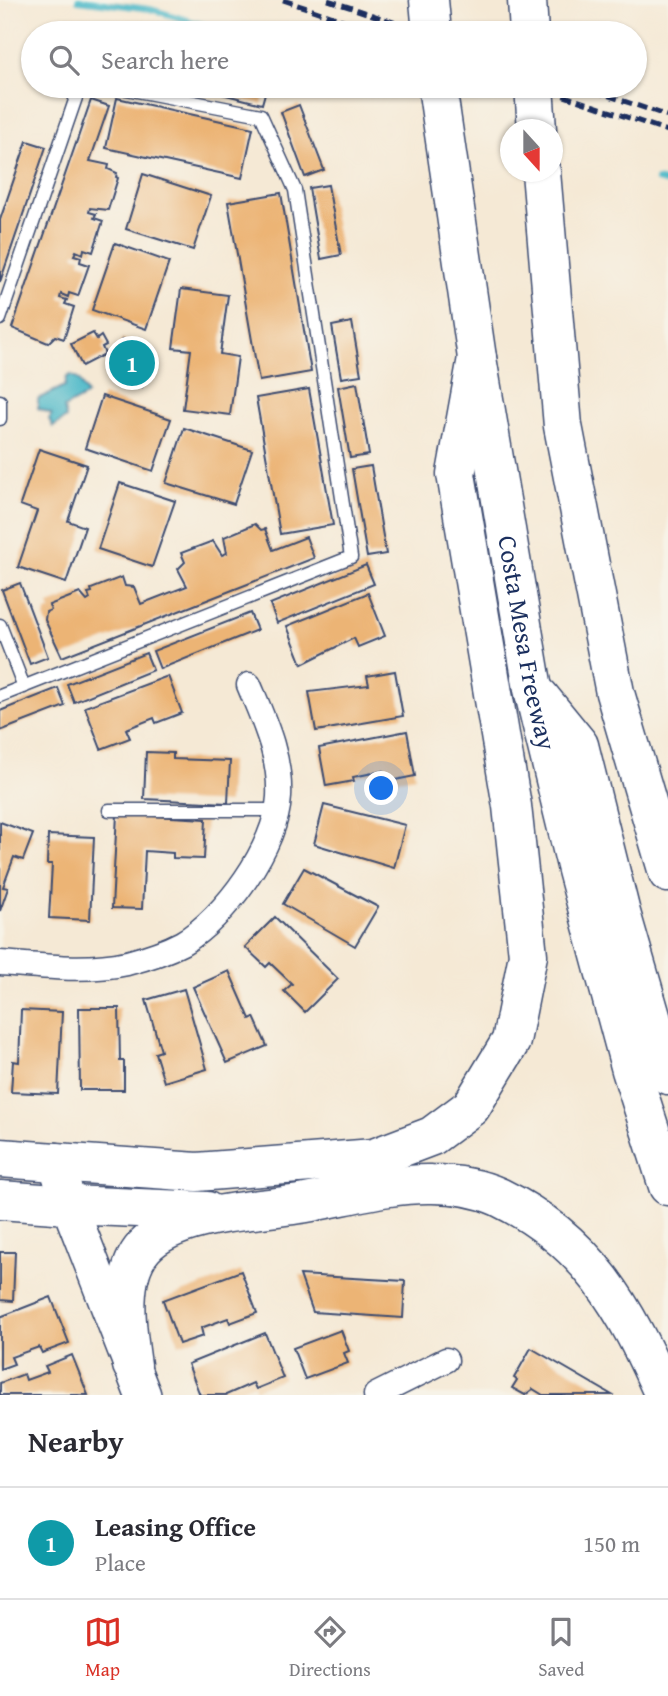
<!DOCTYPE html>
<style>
:root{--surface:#fff;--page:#f7f7f7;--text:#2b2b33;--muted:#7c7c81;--line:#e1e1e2;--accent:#d93025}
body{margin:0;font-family:"Gentium Book Plus",serif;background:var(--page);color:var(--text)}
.compass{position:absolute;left:500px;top:119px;width:63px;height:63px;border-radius:50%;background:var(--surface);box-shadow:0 2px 5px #0004;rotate:159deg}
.you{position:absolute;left:382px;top:789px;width:24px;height:24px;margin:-18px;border:5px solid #fff;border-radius:50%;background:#1a73e8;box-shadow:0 0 0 10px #1a73e833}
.badge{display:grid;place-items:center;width:46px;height:46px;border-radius:50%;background:var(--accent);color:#fff;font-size:23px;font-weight:700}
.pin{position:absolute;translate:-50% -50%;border:4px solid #fff;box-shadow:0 2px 7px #0006}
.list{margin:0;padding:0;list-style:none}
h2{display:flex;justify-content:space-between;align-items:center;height:91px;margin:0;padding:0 28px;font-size:30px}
h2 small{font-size:23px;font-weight:400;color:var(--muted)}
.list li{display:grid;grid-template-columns:46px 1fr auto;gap:21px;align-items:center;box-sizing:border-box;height:112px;padding:0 28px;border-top:2px solid var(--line)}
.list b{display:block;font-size:26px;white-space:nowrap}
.list p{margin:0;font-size:23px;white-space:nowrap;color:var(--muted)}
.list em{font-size:23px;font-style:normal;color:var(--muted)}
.icon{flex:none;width:38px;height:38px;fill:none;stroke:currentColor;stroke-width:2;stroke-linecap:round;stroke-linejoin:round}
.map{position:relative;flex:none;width:668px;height:1395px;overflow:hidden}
.search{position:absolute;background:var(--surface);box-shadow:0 2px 5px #0004;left:21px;right:21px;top:21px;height:77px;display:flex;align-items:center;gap:18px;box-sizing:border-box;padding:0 24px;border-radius:38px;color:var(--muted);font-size:26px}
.sheet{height:203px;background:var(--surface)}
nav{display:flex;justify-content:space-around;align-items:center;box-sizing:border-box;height:98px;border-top:2px solid var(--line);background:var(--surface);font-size:19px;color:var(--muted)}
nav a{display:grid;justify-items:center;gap:4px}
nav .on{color:var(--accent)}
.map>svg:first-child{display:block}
.water{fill:#4db9c9;stroke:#347494;stroke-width:2}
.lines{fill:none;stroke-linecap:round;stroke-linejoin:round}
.stream{stroke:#4db9c9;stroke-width:6}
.building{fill:#ecb474}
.service-casing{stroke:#3c4b70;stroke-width:15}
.minor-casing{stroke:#3c4b70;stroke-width:27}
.secondary-casing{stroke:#3c4b70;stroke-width:38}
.primary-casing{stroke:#3c4b70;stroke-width:41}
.motorway-casing{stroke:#3c4b70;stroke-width:41}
.service{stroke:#fff;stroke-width:12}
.minor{stroke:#fff;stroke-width:24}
.secondary{stroke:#fff;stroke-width:35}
.primary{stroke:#fff;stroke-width:38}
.motorway{stroke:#fff;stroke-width:38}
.rail{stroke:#1b2f5e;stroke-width:5;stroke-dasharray:10 5;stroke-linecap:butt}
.labels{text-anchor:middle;stroke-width:7;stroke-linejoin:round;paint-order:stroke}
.street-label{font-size:26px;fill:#1b2f5e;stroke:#f7f3e8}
</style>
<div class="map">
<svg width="668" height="1395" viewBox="0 0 668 1395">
<rect width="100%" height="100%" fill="#f7f3e8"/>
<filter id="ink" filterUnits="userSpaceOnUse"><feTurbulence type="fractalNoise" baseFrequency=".0143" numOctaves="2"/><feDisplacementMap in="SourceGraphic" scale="14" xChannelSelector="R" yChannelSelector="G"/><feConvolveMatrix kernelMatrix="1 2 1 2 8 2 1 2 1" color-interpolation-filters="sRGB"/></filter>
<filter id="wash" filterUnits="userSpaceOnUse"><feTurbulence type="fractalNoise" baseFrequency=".00686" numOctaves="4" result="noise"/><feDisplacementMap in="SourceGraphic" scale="28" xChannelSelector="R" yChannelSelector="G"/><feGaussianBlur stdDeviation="1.57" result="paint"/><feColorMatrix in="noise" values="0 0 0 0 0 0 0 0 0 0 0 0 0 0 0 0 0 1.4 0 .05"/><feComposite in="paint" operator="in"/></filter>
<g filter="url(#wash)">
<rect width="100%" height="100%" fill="#f5e9d5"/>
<path class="water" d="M71 375 79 380 87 395 64 408 66 418 53 427 49 419 52 414 38 408V399L65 386 67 377Z"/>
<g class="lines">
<g class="stream">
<path d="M78 0 150 9 231 33"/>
<path d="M657 180 668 183"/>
</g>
</g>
<g id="blocks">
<g class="building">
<path d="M190 86H267L262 104Z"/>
<path d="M117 98 253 128 242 178 106 148Z"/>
<path d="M91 100 109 106 90 161 109 165 108 169 117 173 116 177 118 178 108 210 90 208 89 212 96 214 94 218 103 221 93 252 84 249 83 254 76 251 74 255 81 257 80 262 89 265 78 296 69 293 68 297 61 294 60 298 67 300 65 304 74 307 64 339 55 336 48 343 12 328Z"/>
<path d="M299 105 324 170 305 177 281 112Z"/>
<path d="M27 141 46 147 0 282V220Z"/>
<path d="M143 174 211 196 193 250 126 229Z"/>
<path d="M328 185 341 255 321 259 309 188Z"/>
<path d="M281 193 311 372 259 381 228 202Z"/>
<path d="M115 243 169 262 146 329 92 310Z"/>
<path d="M181 289 228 295 220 354 238 357 230 415 183 409 191 350 173 348Z"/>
<path d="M352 322 361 375 341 378 332 326Z"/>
<path d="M93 333 97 339 101 336 106 345 102 347 105 354 82 366 71 344Z"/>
<path d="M122 339 155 349 142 387 110 377Z"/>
<path d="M357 383 369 455 350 458 338 387Z"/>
<path d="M309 389 333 525 280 534 256 398Z"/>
<path d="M102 396 171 419 153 471 85 448Z"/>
<path d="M184 428 252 450 234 504 166 483Z"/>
<path d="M39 449 87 465 68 521 85 527 66 583 18 567 37 511 20 505Z"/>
<path d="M371 466 386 554 367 557 352 469Z"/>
<path d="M120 483 175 501 152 567 98 549Z"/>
<path d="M255 524 261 530 265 529 273 550 306 537 314 558 62 657 45 620 46 612 51 610 49 605 80 593 87 601 90 599 88 593 92 592 91 589 122 577 125 586 134 587 141 604 187 586 178 569 185 562 181 553 213 541 222 555 227 553 224 537Z"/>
<path d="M366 565 374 584 277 623 270 604Z"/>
<path d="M20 583 48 657 30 664 2 590Z"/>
<path d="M368 593 385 636 358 647 354 638 302 664 287 626Z"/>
<path d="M250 613 257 630 160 669 153 651Z"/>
<path d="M146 653 153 670 74 702 67 684Z"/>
<path d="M395 671 403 716 316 731 309 692 369 685 367 676Z"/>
<path d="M168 676 182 713 156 723 154 718 126 729 130 738 101 749 85 707Z"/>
<path d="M58 688 65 706 0 731V711Z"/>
<path d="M407 731 415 776 385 782 383 771 353 777 354 781 326 786 319 748Z"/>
<path d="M146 752 173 753V759L230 761 228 803 144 799Z"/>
<path d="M324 805 405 825 394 868 314 844Z"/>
<path d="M117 814 206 819 204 859 173 858V853L145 851 142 909 112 908Z"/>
<path d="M0 822 33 834 23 860 14 857 3 887 8 888 0 911Z"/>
<path d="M48 835 94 837 90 920 49 918 52 864H47Z"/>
<path d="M304 868 378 907 355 946 283 904Z"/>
<path d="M275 917 338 979 305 1012 284 991 292 984 270 963 266 967 245 947Z"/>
<path d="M229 971 250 1019 254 1017 267 1046 227 1063 193 987Z"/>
<path d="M184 989 207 1069 164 1082 155 1053 161 1051 146 1000Z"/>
<path d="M79 1008H119L120 1061H124V1090H80Z"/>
<path d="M21 1010 62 1012 58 1094 11 1092 13 1061 19 1062Z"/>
<path d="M0 1252H15L13 1301 0 1300Z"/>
<path d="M241 1271 257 1313 230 1323 228 1318 201 1328 203 1336 179 1344 163 1300Z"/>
<path d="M300 1275 405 1281 403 1318 313 1312Z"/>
<path d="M51 1297 69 1343 42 1353 39 1347 11 1357 14 1364 0 1369V1317Z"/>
<path d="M341 1330 349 1351 344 1353 348 1363 305 1379 293 1348Z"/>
<path d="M265 1333 283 1378 256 1389 253 1383 226 1395H200L188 1364Z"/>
<path d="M531 1348 612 1395H543L533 1389 525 1395 512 1388 517 1380 514 1378Z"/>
<path d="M72 1355 88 1395H0V1383L24 1374 26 1380 48 1372 45 1366Z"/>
</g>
</g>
</g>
<g filter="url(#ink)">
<use href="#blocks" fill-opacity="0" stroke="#3c4b70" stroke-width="2"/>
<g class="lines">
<defs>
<g id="service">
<path d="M0 319 80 86"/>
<path d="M0 401V419"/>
<path d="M0 625 24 687"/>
<path d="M0 696 351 557 295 190 261 115 111 86"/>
<path d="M109 810H275"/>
</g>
<g id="minor">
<path d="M0 963C41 966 86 972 127 963 146 958 165 952 182 943 225 918 276 847 279 797 281 757 264 721 249 685"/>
<path d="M376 1395 446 1360"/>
</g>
<path id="secondary" d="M56 1162 69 1205 143 1395"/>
<g id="primary">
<path d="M0 1158 56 1162"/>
<path d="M0 1200 69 1205"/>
</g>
<g id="motorway">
<path d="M429 0 432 33"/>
<path d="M527 0 529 33"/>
<path id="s1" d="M437 86 477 358 533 689 577 870 631 1070 668 1186"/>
<path d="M534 86 537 130"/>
<path d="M541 172 563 426 615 693 668 873"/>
<path d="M539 696 579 745 621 913 668 1075"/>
<path d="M56 1162 197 1172 374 1158 432 1136 471 1107 511 1041 528 955 512 806 456 474 477 358"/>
<path d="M69 1205 207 1211"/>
<path d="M132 1365C127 1330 118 1276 144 1247 177 1211 261 1211 306 1203 347 1196 390 1183 432 1184 454 1184 479 1188 499 1197 589 1241 625 1307 664 1395"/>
</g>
</defs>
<use href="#service" class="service-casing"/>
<use href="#minor" class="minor-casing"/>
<use href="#secondary" class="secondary-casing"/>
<use href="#primary" class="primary-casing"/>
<use href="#motorway" class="motorway-casing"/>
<use href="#service" class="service"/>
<use href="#minor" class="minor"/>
<use href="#secondary" class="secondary"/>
<use href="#primary" class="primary"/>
<use href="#motorway" class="motorway"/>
<g class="rail">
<path d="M283 0 381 33"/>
<path d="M328 0 426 33"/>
<path d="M535 86 668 131"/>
<path d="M580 86 668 116"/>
</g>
</g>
</g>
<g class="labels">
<g class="street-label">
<text dy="9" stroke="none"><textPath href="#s1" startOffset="564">Costa Mesa Freeway</textPath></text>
</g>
</g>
</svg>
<svg class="compass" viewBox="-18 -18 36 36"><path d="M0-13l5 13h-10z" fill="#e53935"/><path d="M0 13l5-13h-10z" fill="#7c7c81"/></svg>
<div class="you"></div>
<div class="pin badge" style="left:132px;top:363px;background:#0f9aa8">1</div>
<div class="search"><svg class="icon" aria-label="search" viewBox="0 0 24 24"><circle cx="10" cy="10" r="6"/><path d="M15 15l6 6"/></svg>Search here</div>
</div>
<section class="sheet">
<h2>Nearby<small></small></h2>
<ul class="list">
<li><span class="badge" style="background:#0f9aa8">1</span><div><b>Leasing Office</b><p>Place</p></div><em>150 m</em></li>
</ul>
</section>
<nav>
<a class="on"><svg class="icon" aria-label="map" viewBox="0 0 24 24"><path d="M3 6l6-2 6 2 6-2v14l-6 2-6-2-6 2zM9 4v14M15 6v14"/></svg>Map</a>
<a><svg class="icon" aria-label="directions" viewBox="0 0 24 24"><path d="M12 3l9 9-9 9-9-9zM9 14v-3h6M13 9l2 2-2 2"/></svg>Directions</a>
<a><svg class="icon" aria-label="saved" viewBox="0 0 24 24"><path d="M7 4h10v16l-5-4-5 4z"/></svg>Saved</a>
</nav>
